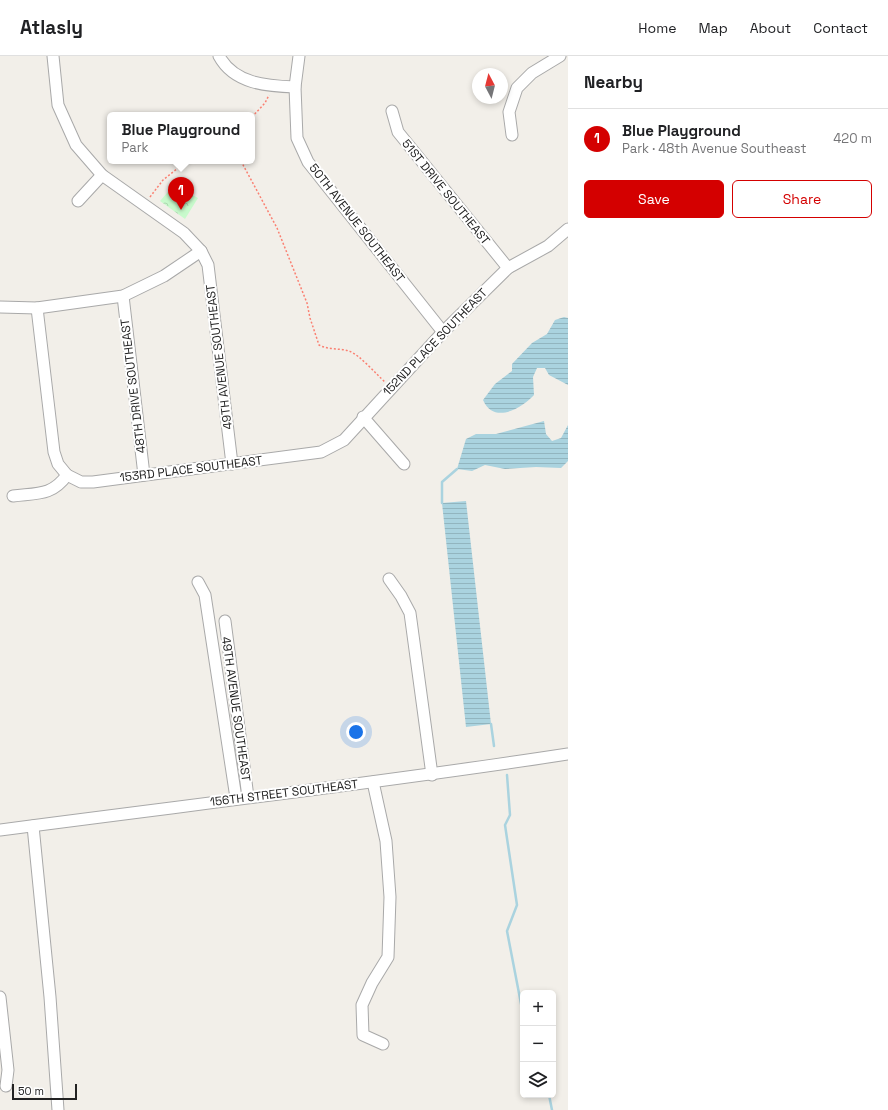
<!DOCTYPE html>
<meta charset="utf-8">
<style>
:root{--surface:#fff;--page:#f6f6f6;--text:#202124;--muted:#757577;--line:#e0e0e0;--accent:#d40000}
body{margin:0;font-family:"Space Grotesk",sans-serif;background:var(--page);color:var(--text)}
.controls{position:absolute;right:12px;bottom:12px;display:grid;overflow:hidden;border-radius:6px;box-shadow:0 2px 6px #0003}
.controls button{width:36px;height:36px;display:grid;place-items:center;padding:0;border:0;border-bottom:1px solid var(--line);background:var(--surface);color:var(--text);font:20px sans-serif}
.compass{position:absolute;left:472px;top:12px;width:36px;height:36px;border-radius:50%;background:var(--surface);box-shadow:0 2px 6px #0003;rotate:353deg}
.scale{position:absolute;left:12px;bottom:10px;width:65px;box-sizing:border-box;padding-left:4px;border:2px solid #222;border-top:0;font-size:11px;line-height:14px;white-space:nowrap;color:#222;-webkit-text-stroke:3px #fff;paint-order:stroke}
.you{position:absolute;left:356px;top:676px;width:14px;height:14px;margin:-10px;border:3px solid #fff;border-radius:50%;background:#1a73e8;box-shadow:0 0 0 6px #1a73e833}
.badge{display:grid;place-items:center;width:26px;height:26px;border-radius:50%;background:var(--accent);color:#fff;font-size:13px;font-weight:700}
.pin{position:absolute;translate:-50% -33px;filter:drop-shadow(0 1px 2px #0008)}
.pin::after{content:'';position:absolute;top:21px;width:14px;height:12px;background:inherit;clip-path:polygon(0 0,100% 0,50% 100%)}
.popup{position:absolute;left:107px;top:56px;width:148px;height:52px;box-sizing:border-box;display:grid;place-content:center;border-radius:6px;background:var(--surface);filter:drop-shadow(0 1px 3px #0005);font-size:13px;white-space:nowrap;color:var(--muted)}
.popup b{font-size:15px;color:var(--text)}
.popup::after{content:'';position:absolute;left:50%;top:100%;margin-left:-8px;border:8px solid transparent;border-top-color:var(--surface)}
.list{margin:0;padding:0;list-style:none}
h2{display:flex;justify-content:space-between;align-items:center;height:52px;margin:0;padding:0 16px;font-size:17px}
h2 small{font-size:13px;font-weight:400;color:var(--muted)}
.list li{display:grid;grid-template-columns:26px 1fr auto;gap:12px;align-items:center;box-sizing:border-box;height:60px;padding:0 16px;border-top:1px solid var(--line)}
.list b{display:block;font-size:15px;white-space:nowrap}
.list p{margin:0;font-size:13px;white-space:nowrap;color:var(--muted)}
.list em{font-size:13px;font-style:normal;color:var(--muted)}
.actions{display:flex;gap:8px;padding:12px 16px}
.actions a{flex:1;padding:9px 0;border:1px solid var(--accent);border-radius:6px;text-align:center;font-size:14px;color:var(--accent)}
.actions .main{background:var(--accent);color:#fff}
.icon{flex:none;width:22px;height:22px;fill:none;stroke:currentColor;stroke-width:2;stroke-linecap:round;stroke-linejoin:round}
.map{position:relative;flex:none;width:568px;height:1054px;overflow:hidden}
header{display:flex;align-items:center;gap:24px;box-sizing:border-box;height:56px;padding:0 20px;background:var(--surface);border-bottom:1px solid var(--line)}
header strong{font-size:19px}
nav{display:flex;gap:22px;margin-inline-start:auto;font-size:14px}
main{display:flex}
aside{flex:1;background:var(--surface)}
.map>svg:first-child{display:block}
.park{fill:url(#park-crowns)}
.water{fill:url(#water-rules)}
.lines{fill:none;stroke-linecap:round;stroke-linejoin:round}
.stream{stroke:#aad3df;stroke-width:2.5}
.minor-casing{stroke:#a9a9a9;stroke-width:13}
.path{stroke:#fa8072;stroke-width:1.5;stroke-dasharray:2 2;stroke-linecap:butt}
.minor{stroke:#fff;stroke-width:11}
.labels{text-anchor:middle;stroke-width:4;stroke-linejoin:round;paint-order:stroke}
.street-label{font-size:12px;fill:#222;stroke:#fff}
</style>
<header>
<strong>Atlasly</strong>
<nav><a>Home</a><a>Map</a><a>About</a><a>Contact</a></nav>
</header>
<main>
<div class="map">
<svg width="568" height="1054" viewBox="0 0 568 1054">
<defs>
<pattern id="park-crowns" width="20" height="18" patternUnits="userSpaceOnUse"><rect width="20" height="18" fill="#c8facc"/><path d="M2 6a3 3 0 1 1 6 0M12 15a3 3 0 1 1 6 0" fill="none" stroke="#acd6af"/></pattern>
<pattern id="water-rules" width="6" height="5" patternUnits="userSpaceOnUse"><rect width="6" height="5" fill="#aad3df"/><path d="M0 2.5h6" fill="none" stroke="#92b5bf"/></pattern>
</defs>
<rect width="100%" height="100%" fill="#f2efe9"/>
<path class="park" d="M174 129 198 142 185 163 160 145Z"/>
<g class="water">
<path d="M564 261 568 262V405L561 412 536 411 505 413 485 409 472 415 457 413 466 383 476 378H496L544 365 546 378 552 385 561 382 568 369V329L549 319 545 312H537L533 321 534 339C522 352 494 369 483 344L495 328 512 315V308L532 287 547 278 555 264Z"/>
<path d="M466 445 491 668 466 671 442 447Z"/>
</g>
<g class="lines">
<g class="stream">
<path d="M442 447V426L457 413"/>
<path d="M491 668 494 690"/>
<path d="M507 719 510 759 505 769 517 849 507 875 523 958"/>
<path d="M549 1039 552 1054"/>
</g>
<defs>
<g id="minor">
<path d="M53 0 58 49 76 89 102 119 184 177 201 195 208 209 232 408"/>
<path d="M219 0C234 28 267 30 295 31"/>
<path d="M299 0 295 31 297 82 308 106 443 276"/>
<path d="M392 55 398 76 508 212"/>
<path d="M512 79 509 56 517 32 532 17 560 0"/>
<path d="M78 145 102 119"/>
<path d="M123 240 144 419"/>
<path d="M0 251 37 252 123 240 164 220 201 195"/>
<path d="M37 252 54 396 58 408 67 419"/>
<path d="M363 361 404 408"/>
<path d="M13 440C37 437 52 440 67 419L81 426H93L321 396 344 384 443 276 508 212 548 190 568 173"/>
<path d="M389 523 401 540 410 557 432 719"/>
<path d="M198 526 205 539 236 742"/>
<path d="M225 565 248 741"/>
<path d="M373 726 386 785 390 841 388 901 372 927 362 949 363 979 383 988"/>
<path d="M33 770 50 941 58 1054"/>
<path d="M0 774C189 749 379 727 568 698"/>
<path d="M0 941 8 1014 6 1030"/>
</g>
</defs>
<use href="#minor" class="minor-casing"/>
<g class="path">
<path d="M252 61 265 47 269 39"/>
<path d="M241 105 277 172 307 247 310 262 319 289C328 294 339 292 349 295 360 299 376 318 385 326"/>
<path d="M150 141 163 124 187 105"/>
</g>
<use href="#minor" class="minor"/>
</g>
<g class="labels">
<g class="street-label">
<text transform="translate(446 136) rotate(51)" y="4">51ST DRIVE SOUTHEAST</text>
<text transform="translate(357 167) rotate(52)" y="4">50TH AVENUE SOUTHEAST</text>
<text transform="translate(435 286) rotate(-46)" y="4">152ND PLACE SOUTHEAST</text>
<text transform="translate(219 301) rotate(-97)" y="4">49TH AVENUE SOUTHEAST</text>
<text transform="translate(133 330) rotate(-97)" y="4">48TH DRIVE SOUTHEAST</text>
<text transform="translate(191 413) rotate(-7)" y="4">153RD PLACE SOUTHEAST</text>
<text transform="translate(236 653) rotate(82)" y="4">49TH AVENUE SOUTHEAST</text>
<text transform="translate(284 737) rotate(-7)" y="4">156TH STREET SOUTHEAST</text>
</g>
</g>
</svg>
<div class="controls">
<button>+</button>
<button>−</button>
<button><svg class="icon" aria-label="layers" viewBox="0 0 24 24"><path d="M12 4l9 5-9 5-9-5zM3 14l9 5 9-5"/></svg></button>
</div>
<svg class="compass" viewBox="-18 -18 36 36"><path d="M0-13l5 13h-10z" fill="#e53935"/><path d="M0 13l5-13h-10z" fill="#757577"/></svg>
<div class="scale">50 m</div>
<div class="you"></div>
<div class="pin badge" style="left:181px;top:154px">1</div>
<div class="popup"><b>Blue Playground</b>Park</div>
</div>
<aside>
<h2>Nearby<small></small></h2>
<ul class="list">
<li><span class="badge">1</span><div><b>Blue Playground</b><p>Park · 48th Avenue Southeast</p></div><em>420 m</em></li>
</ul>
<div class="actions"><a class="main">Save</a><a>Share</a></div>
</aside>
</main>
